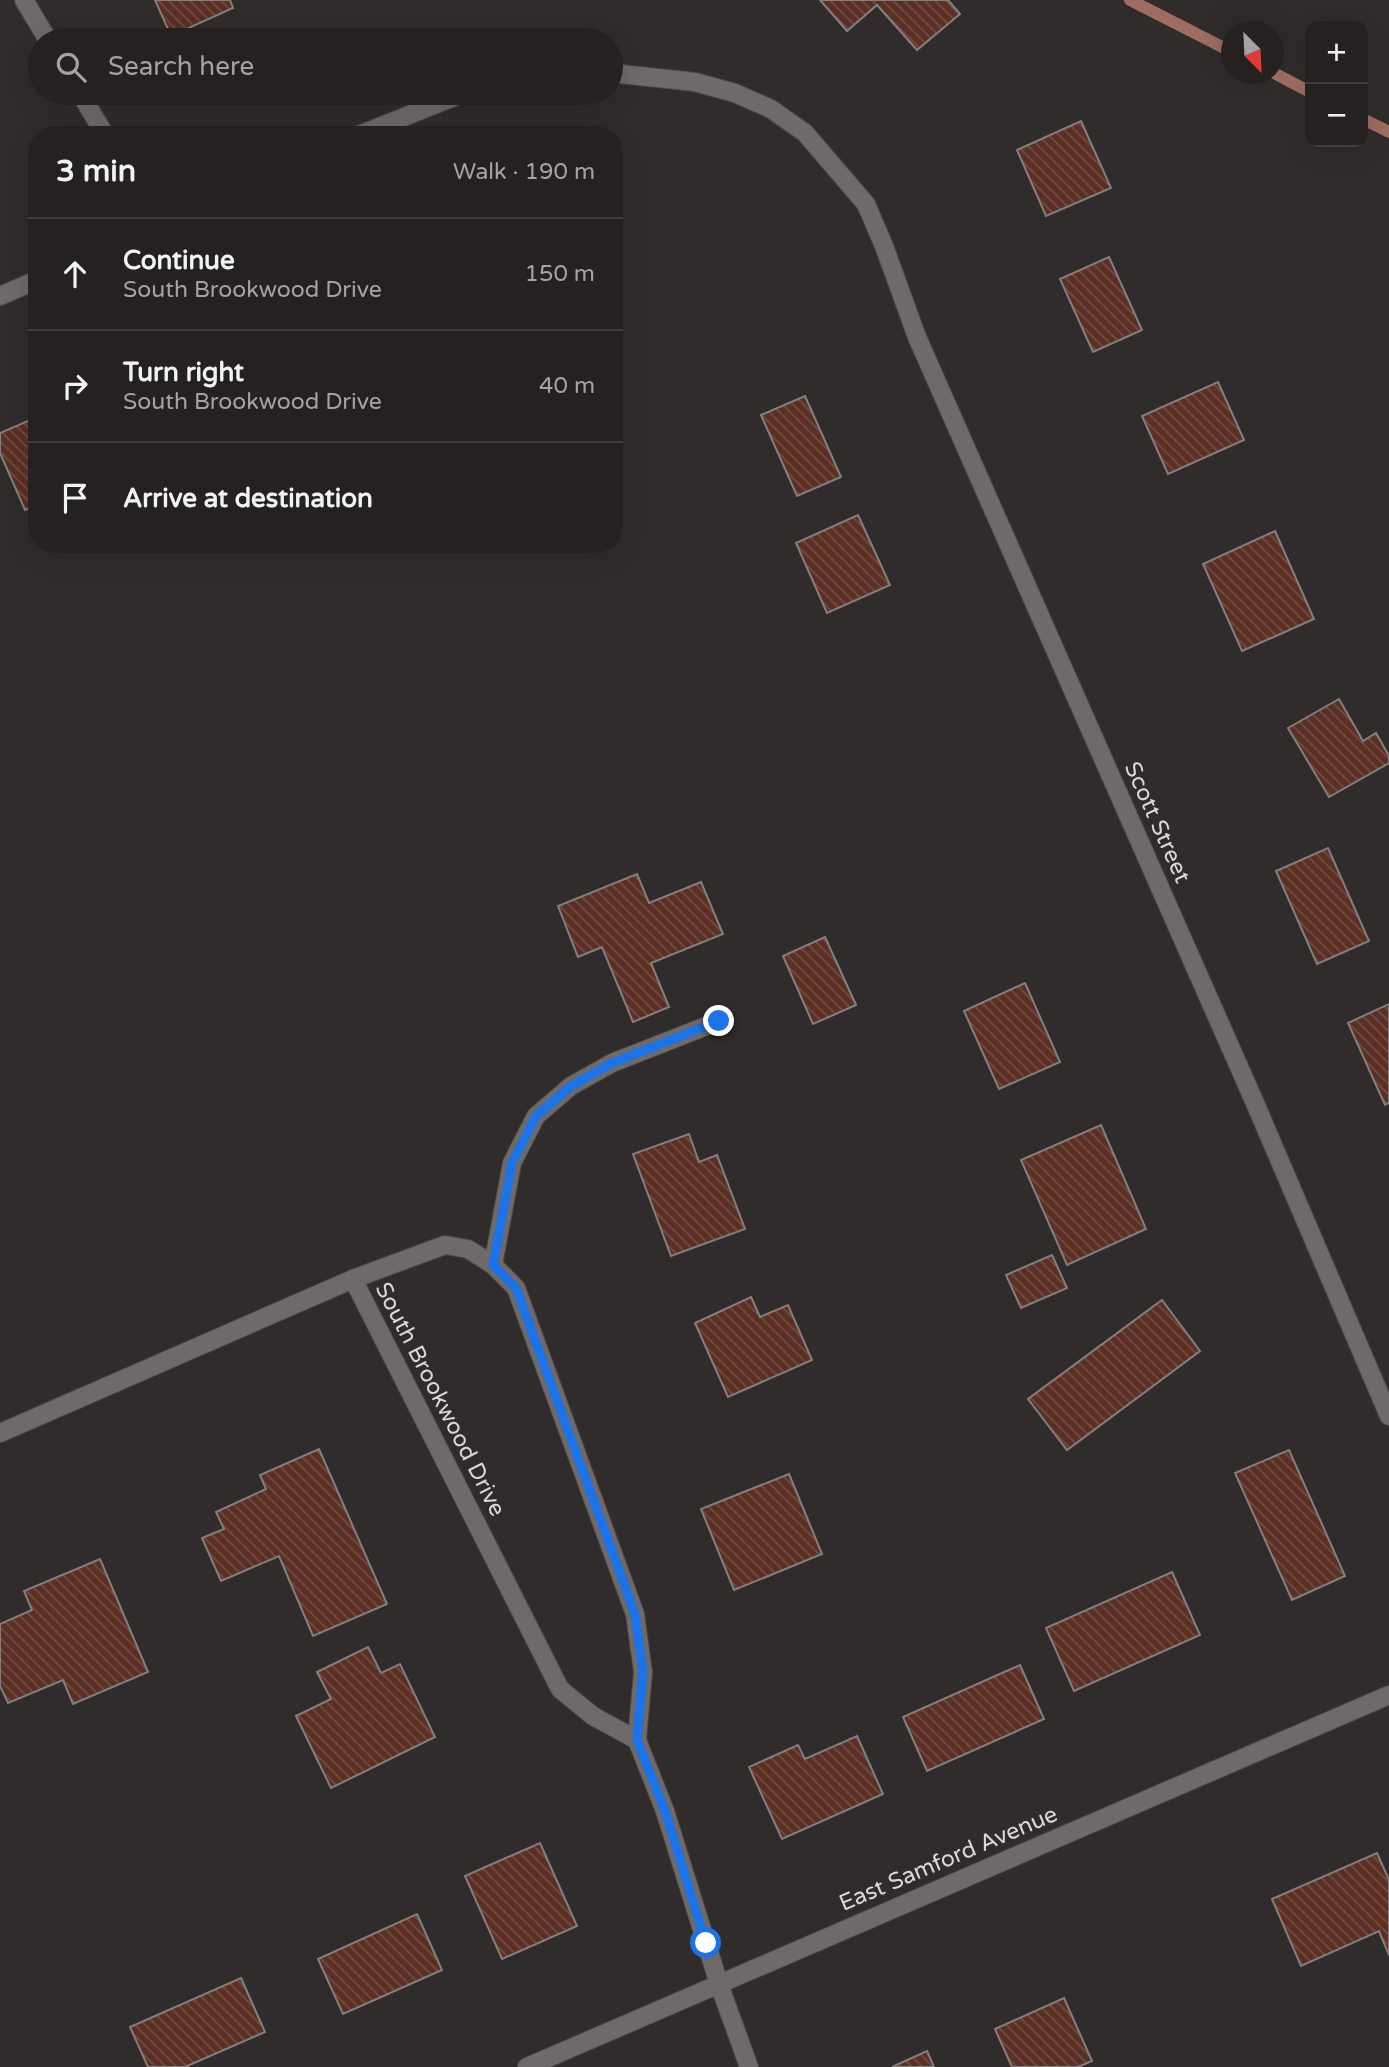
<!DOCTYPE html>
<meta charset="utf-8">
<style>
:root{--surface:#242120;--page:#302e2d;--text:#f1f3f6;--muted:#a3a3a5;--line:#413e3e}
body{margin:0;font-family:"Varela Round",sans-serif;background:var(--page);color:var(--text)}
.controls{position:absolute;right:21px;top:21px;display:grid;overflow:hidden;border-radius:14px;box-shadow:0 7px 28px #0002}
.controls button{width:63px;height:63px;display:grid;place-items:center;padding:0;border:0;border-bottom:2px solid var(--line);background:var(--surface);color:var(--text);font:35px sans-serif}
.compass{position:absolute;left:1221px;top:21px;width:63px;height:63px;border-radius:50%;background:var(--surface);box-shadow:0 7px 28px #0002;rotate:156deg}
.stop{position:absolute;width:21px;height:21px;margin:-16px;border:5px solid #1a73e8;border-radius:50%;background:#fff}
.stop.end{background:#1a73e8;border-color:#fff;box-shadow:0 2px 7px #0008}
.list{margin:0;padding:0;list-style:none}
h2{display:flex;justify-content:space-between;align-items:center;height:91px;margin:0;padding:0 28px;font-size:30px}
h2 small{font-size:23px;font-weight:400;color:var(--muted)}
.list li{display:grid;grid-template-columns:46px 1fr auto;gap:21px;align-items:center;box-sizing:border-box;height:112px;padding:0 28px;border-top:2px solid var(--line)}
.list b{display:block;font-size:26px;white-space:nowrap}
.list p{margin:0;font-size:23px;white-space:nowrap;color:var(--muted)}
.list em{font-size:23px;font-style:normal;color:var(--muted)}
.icon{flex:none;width:38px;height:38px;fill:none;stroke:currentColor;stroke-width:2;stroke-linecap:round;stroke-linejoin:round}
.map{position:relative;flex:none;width:1389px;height:2067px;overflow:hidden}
.search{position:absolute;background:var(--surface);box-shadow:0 7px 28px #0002;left:28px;top:28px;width:595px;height:77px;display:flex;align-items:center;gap:18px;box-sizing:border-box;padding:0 24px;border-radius:38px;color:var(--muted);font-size:26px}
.panel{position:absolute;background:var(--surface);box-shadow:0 7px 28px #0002;left:28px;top:126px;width:595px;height:427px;border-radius:28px}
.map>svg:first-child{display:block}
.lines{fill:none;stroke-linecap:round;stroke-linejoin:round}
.stream{stroke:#9f6d60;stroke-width:12}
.building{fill:url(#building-back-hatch);stroke:#837f7e;stroke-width:2}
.street-casing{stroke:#4b4847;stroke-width:20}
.secondary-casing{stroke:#4b4847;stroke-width:20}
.street{stroke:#6f6a69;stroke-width:18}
.secondary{stroke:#6f6a69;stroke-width:18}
.route{stroke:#1a73e8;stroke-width:9}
.labels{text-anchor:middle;stroke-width:6;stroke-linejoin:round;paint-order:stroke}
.street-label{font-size:23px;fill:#dbd9d8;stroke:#302c2b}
</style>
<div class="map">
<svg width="1389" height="2067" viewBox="0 0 1389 2067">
<defs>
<pattern id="building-back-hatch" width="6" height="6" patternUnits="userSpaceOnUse" patternTransform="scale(1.75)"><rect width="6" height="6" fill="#5b2f23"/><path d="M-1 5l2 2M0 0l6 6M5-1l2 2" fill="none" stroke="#724d42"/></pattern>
</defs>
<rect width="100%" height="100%" fill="#302c2b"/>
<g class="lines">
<g class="stream">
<path d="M1130 0 1232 52"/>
<path d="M1274 73 1310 92"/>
<path d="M1363 119 1389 132"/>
</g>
</g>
<g class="building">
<path d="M155 0H230L233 8 171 36Z"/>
<path d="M820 0H948L960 14 917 50 877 5 847 31Z"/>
<path d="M1081 121 1111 188 1046 216 1017 150Z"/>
<path d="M1109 257 1142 330 1093 352 1060 279Z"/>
<path d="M1218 382 1244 440 1168 474 1142 416Z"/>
<path d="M805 396 841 477 797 496 761 415Z"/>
<path d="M37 417V505L25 510 0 453V433Z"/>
<path d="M858 515 890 585 827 613 796 543Z"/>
<path d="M1275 531 1314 619 1242 651 1203 564Z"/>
<path d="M1339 699 1363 741 1376 733 1389 756V763L1329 797 1288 728Z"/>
<path d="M1328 848 1369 941 1317 964 1276 871Z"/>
<path d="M637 874 649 903 701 882 723 934 651 963 669 1007 633 1022 602 947 578 957 558 906Z"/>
<path d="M825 937 856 1005 813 1024 783 956Z"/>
<path d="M1025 983 1060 1062 999 1089 964 1011Z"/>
<path d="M1389 1004V1103L1385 1105 1348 1023Z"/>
<path d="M1101 1125 1146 1229 1067 1265 1021 1160Z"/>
<path d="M689 1134 699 1162 717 1155 745 1229 671 1256 633 1154Z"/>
<path d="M1052 1255 1067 1288 1021 1308 1006 1275Z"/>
<path d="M751 1297 760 1317 788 1305 812 1360 728 1397 695 1323Z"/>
<path d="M1162 1300 1200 1351 1067 1450 1028 1399Z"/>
<path d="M319 1449 387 1604 313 1636 279 1556 221 1581 202 1538 224 1529 216 1512 266 1489 260 1475Z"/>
<path d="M1289 1450 1345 1576 1292 1600 1235 1473Z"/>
<path d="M789 1474 822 1554 734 1590 701 1509Z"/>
<path d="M100 1559 148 1672 73 1704 63 1680 8 1703 0 1686V1624L32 1610 24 1591Z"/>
<path d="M1172 1572 1200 1635 1074 1691 1046 1628Z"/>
<path d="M368 1647 381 1673 400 1664 435 1737 331 1788 296 1716 331 1699 317 1672Z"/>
<path d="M1020 1665 1044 1719 927 1771 903 1717Z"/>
<path d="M857 1736 883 1794 782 1839 749 1767 798 1745 805 1759Z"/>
<path d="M540 1843 577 1926 502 1959 465 1876Z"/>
<path d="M1377 1853 1389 1880V1955L1379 1931 1301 1966 1272 1899Z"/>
<path d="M417 1914 442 1970 343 2014 318 1959Z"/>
<path d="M241 1978 265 2032 185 2067H148L130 2027Z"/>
<path d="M1064 1998 1092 2061 1078 2067H1012L995 2029Z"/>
<path d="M927 2051 934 2067H892Z"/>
</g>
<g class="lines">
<defs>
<g id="street">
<path d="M24 0 48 40"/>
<path d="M611 73 695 82 735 93 771 109 805 133 866 204 884 246 917 337 1255 1103 1389 1416"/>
<path d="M80 93 105 135"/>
<path d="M359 135 464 93"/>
<path d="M0 296 37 280"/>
<path d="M493 1265 512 1163 536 1116 571 1086 612 1063 719 1021"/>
<path d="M353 1279 560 1689 593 1716 637 1740"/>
<path d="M0 1433 353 1279 445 1245 468 1249 493 1265 516 1288 635 1614 643 1672 637 1740 665 1811 719 1984 749 2067"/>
</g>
<path id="secondary" d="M527 2067 1389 1695"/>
</defs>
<use href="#street" class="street-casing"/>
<use href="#secondary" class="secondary-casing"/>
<use href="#street" class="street"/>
<use href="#secondary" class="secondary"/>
</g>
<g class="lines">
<path class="route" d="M706 1943 665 1811 637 1740 643 1672 635 1614 516 1288 493 1265 512 1163 536 1116 571 1086 612 1063 719 1021"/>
</g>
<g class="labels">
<g class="street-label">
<text transform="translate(1158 822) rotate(66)" y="8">Scott Street</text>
<text transform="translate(441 1399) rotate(63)" y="8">South Brookwood Drive</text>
<text transform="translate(948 1858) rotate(-23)" y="8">East Samford Avenue</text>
</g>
</g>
</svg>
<div class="controls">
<button>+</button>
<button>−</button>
</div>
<svg class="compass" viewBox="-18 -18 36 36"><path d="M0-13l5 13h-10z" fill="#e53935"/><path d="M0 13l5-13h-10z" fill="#a3a3a5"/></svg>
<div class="stop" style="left:706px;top:1943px"></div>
<div class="stop end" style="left:719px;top:1021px"></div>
<div class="search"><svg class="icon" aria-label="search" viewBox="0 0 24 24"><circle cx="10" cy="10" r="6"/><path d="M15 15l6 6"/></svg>Search here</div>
<section class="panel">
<h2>3 min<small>Walk · 190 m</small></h2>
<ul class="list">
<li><svg class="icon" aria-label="ahead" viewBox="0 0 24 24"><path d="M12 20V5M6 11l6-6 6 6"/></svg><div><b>Continue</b><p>South Brookwood Drive</p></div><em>150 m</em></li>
<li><svg class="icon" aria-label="right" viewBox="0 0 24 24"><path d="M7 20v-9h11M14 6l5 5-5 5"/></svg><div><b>Turn right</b><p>South Brookwood Drive</p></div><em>40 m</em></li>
<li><svg class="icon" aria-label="arrive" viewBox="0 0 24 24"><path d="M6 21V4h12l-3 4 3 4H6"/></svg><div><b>Arrive at destination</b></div></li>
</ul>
</section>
</div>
